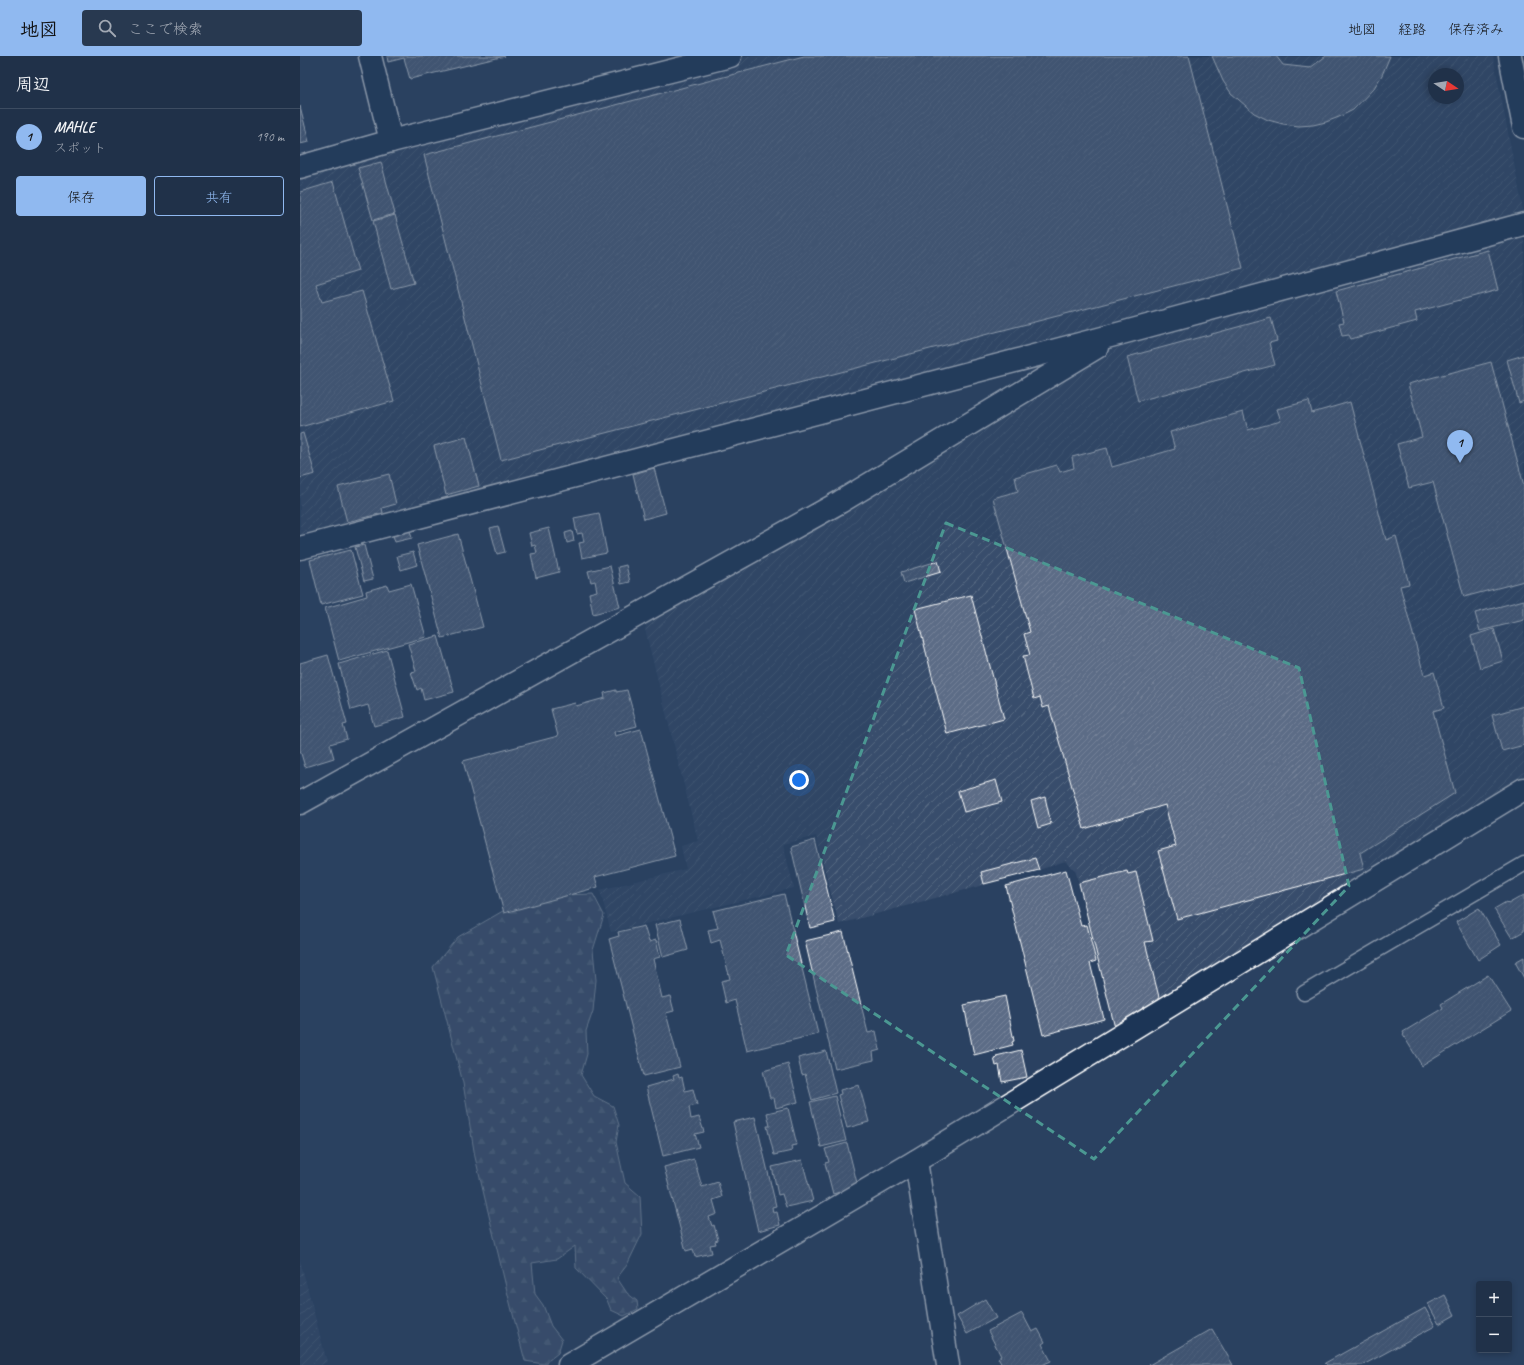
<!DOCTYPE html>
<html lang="ja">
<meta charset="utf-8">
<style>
:root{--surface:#203149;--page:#283950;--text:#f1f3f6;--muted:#a2a9b4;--line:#3d4c61;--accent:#90b9f0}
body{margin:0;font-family:Caveat,"Klee One",sans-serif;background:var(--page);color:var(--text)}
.controls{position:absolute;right:12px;bottom:12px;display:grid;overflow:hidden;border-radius:4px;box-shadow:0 2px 6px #0003}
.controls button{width:36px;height:36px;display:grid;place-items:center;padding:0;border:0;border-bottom:1px solid var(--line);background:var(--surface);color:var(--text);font:20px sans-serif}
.compass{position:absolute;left:1128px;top:12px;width:36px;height:36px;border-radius:50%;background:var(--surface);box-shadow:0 2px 6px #0003;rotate:102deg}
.you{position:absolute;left:499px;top:724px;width:14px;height:14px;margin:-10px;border:3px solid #fff;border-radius:50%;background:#1a73e8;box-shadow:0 0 0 6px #1a73e833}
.badge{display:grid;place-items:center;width:26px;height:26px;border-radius:50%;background:var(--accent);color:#111;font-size:13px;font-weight:700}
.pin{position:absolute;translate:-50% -33px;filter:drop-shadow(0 1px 2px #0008)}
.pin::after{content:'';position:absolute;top:21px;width:14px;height:12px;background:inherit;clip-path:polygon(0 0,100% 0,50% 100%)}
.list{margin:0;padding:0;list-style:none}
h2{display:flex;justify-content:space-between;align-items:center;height:52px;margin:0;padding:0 16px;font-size:17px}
h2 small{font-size:13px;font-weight:400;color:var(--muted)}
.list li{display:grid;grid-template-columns:26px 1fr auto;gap:12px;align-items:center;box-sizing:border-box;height:56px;padding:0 16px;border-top:1px solid var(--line)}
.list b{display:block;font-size:15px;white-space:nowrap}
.list p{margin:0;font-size:13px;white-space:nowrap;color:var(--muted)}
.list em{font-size:13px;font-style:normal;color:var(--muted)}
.actions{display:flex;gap:8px;padding:12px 16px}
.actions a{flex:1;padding:9px 0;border:1px solid var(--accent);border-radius:4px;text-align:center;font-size:14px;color:var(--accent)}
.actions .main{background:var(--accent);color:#111}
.icon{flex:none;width:22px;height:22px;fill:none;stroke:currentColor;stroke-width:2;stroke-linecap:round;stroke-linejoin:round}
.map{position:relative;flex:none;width:1224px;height:1309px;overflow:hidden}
header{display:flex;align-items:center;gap:24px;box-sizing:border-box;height:56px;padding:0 20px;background:var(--accent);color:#111}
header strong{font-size:19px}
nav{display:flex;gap:22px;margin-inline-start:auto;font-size:14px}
.search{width:280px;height:36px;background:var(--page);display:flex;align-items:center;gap:10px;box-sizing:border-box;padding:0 14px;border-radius:4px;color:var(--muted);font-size:15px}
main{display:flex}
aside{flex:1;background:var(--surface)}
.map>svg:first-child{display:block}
.industrial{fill:url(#industrial-furrows);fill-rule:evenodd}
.forest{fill:url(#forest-firs);stroke:#a2acba}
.building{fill:url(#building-hatch);stroke:#fff}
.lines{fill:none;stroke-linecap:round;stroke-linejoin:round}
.service-casing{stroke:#fff;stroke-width:17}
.minor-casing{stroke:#fff;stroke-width:25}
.secondary-casing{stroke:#fff;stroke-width:25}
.service{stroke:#1d3557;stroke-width:14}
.minor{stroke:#1d3557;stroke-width:22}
.secondary{stroke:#1d3557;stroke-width:22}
.marked{fill:none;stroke:#4b9892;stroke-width:3;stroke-dasharray:8 5;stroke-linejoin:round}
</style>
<header>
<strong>地図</strong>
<div class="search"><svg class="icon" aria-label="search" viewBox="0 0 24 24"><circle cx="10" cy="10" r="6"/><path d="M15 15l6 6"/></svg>ここで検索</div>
<nav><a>地図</a><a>経路</a><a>保存済み</a></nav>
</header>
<main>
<aside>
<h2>周辺<small></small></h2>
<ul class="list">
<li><span class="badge">1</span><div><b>MAHLE</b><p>スポット</p></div><em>190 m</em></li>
</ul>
<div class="actions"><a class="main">保存</a><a>共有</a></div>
</aside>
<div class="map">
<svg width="1224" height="1309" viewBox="0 0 1224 1309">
<defs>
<pattern id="industrial-furrows" width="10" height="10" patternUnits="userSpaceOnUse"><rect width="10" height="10" fill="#394e6c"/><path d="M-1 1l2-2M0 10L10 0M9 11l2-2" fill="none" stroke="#576982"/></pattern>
<pattern id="forest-firs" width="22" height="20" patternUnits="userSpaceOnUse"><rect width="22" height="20" fill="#465975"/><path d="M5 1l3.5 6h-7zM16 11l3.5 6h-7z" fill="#62728a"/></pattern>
<pattern id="building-hatch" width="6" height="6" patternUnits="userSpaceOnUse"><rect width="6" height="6" fill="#5b6c86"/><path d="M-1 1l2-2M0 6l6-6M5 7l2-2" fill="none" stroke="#748298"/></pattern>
</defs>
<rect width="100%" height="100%" fill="#2a4161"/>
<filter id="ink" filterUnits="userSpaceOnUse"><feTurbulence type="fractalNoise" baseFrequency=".025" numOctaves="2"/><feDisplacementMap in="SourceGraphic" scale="8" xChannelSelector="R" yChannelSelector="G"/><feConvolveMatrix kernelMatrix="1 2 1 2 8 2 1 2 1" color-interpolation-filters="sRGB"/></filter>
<g filter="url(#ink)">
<g class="industrial">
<path d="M451 0H1193L1224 159 0 480V120L94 92ZM1134 18H1158V42H1134Z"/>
<path d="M1215 179 1224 183V725L815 974 779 827 775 814 765 805 739 814 539 868 516 780 483 788 494 832 311 876 300 834 386 813 381 790 398 785 345 573 349 564 818 283Z"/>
<path d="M0 1204 27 1306 21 1309H0Z"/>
</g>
<path class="forest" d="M293 838 304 859 293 894 296 924 293 955 286 975 287 998 281 1019 294 1040 313 1050 319 1069 316 1086 325 1127 340 1140 342 1178 327 1209 317 1222 327 1237 337 1245 338 1253 324 1260 311 1254 307 1244 276 1212 275 1190 257 1203 232 1207 235 1238 243 1249 251 1270 262 1284 258 1297 244 1308 225 1305 207 1235 175 1101 163 1027 133 911 158 881 208 852 261 839Z"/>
<g class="building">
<path d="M87 0H205L110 23 104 2 88 6Z"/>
<path d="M504 0H889L943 212 201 404 124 99Z"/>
<path d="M912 0H976L983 9 1010 12 1026 0H1090L1082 19 1074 32 1053 54 1039 61 1026 66 1013 69 999 70 983 68 968 64 954 57 931 37 923 25Z"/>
<path d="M0 50 9 86 0 88Z"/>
<path d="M81 106 95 158 73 164 58 112Z"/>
<path d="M33 126 58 215 16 228 22 246 62 235 94 345 0 371V136Z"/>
<path d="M95 159 114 227 91 233 73 165Z"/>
<path d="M1188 194 1198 234 1115 256 1117 265 1051 283 1049 279 1042 280 1039 267 1044 266 1036 235Z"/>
<path d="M971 262 977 285 969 287 975 309 838 345 827 301Z"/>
<path d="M1224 299V345L1219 347 1207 304Z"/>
<path d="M1191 306 1224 430V525L1164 541 1133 426 1109 432 1097 388 1122 381 1108 328Z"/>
<path d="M1009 345 1012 357 1050 346 1086 484 1096 480 1109 528 1100 530 1124 619 1134 616 1144 652 1133 655 1155 737 1060 797 1064 813 877 863 858 795 876 790 865 749 784 773 749 650 743 652 740 641 734 643 723 600 730 599 724 578 730 576 693 442 718 435 715 421 757 409 760 416 774 412 772 401 807 392 812 411 875 393 870 376 943 356 948 374 981 365 977 353Z"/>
<path d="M3 377 15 418 0 422V378Z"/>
<path d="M166 381 179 430 146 439 134 390Z"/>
<path d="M354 412 366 457 344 463 333 418Z"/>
<path d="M89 418 96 448 82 452 83 457 47 466 38 431Z"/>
<path d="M299 457 307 497 282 502 279 487 284 486 282 477 277 478 274 462Z"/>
<path d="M198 470 205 496 197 498 190 472Z"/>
<path d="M109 472 112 482 95 486 92 476Z"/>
<path d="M249 472 259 516 236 522 231 498 237 497 235 489 232 490 229 477Z"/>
<path d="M272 475 274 485 267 487 265 477Z"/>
<path d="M158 478 183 571 142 582 117 489Z"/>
<path d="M64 489 73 523 64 525 55 491Z"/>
<path d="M51 494 63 538 21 549 10 504Z"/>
<path d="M113 496 117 509 101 514 97 500Z"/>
<path d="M638 505 641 516 604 527 601 516Z"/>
<path d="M326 509 330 526 321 528 318 511Z"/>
<path d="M310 510 320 551 293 558 289 537 297 535 295 525 291 526 288 515Z"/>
<path d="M111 528 126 581 39 605 25 552 67 540 66 535 87 529 89 534Z"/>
<path d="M671 539 704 663 647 678 615 553Z"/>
<path d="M1224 544V564L1180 575 1175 557Z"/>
<path d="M1194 573 1203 605 1180 612 1171 580Z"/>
<path d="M138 580 154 636 124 644 121 632 117 634 111 616 116 615 108 588Z"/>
<path d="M87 594 105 661 74 670 68 649 51 654 39 608Z"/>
<path d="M28 599 47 668 43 669 47 683 30 688 34 702 5 711 0 694V607Z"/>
<path d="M316 634V636L327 634 337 670 314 676 315 680 341 673 375 800 295 821 298 831 204 857 163 705 258 680 251 653 275 647 276 650 305 642 304 637Z"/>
<path d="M1224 650V689L1202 695 1192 659Z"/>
<path d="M696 724 702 746 664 756 658 735Z"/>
<path d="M745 741 751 768 738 772 731 745Z"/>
<path d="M515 784 535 866 510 872 491 791Z"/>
<path d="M735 802 739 814 684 828 681 816Z"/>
<path d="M766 814 781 870 787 869 796 905 790 907 804 963 743 979 706 830Z"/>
<path d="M827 815 828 818 836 816 853 885 845 886 860 945 815 972 779 827Z"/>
<path d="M484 838 518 978 447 995 435 944 426 947 421 925 430 923 420 884 411 887 408 874 418 872 413 855Z"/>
<path d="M1224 839V875L1212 882 1194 853 1206 846 1208 848Z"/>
<path d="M1179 852 1201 889 1178 904 1156 866Z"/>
<path d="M380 863 388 894 363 901 355 869Z"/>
<path d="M344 870 349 886 356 884 360 901 353 903 362 942 370 940 374 955 366 957 380 1011 344 1020 309 883 319 880 318 876Z"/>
<path d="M543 876 568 977 576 975 580 994 573 996 574 1004 535 1013 505 885Z"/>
<path d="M1224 901V922L1215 906Z"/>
<path d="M1188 919 1211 955 1122 1010 1103 979 1104 978 1103 976 1143 952 1141 948Z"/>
<path d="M705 940 714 985 712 986 713 989 674 999 664 949Z"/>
<path d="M721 994 727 1021 702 1026 699 1009 696 1010 694 1002 697 1001 696 1000Z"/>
<path d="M526 995 536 1037 512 1044 505 1018 502 1019 498 1002Z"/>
<path d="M488 1008 498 1046 476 1052 474 1042H470L463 1015Z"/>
<path d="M378 1018 379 1022 382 1021 385 1035 393 1033 397 1049 389 1051 391 1063 399 1061 404 1076 395 1078 399 1091 363 1100 346 1031 374 1023 373 1020Z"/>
<path d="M559 1029 569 1066 547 1072 538 1039 541 1038 540 1034Z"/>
<path d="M535 1040 546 1085 521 1091 510 1046Z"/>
<path d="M488 1052 497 1089 491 1090 492 1095 474 1099 467 1070H470L467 1057Z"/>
<path d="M455 1061 476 1150 472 1151 473 1157 477 1156 480 1169 458 1175 433 1066Z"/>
<path d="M547 1087 558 1131 533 1138 525 1107 529 1106 525 1093Z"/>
<path d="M394 1103 402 1131 418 1126 422 1141 413 1144 417 1158 409 1161 412 1170 414 1169 418 1184 415 1185 416 1188 410 1189 412 1197 395 1201 393 1193 386 1195 364 1111Z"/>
<path d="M502 1104 513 1145 486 1151 482 1138 478 1139 472 1111Z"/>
<path d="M1145 1239 1155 1259 1139 1268 1128 1248Z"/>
<path d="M685 1243 696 1262 667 1278 657 1260Z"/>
<path d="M1125 1252 1135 1270 1063 1309H1027L1025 1307Z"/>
<path d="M722 1257 732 1276 738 1273 745 1286 742 1288 751 1305 742 1309H702L698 1302 701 1300 688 1275Z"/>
<path d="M912 1273 933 1309H849Z"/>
</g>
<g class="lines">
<defs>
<path id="service" d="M1004 937 1224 808"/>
<g id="minor">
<path d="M70 0 91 85"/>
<path d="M0 111 91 85 430 0"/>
<path d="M0 492 818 278 1224 168"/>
<path d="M0 747 540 446 797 291"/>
<path d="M616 1105 648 1309"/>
<path d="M269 1309 616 1105 1224 733"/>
</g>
<path id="secondary" d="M1210 0 1224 71"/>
</defs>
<use href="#service" class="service-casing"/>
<use href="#minor" class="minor-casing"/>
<use href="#secondary" class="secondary-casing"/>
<use href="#service" class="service"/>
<use href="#minor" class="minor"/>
<use href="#secondary" class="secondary"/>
</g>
</g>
<path d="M0 0H1224V1309H0ZM646 467 999 612 1049 830 794 1103 486 899Z" fill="#2a4161" fill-opacity=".55" fill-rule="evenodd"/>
<path class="marked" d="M646 467 999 612 1049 830 794 1103 486 899Z"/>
</svg>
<div class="controls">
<button>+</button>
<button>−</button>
</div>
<svg class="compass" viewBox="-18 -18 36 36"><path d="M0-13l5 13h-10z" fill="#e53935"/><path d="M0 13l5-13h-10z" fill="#a2a9b4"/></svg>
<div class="you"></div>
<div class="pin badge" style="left:1160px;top:407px">1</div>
</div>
</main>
